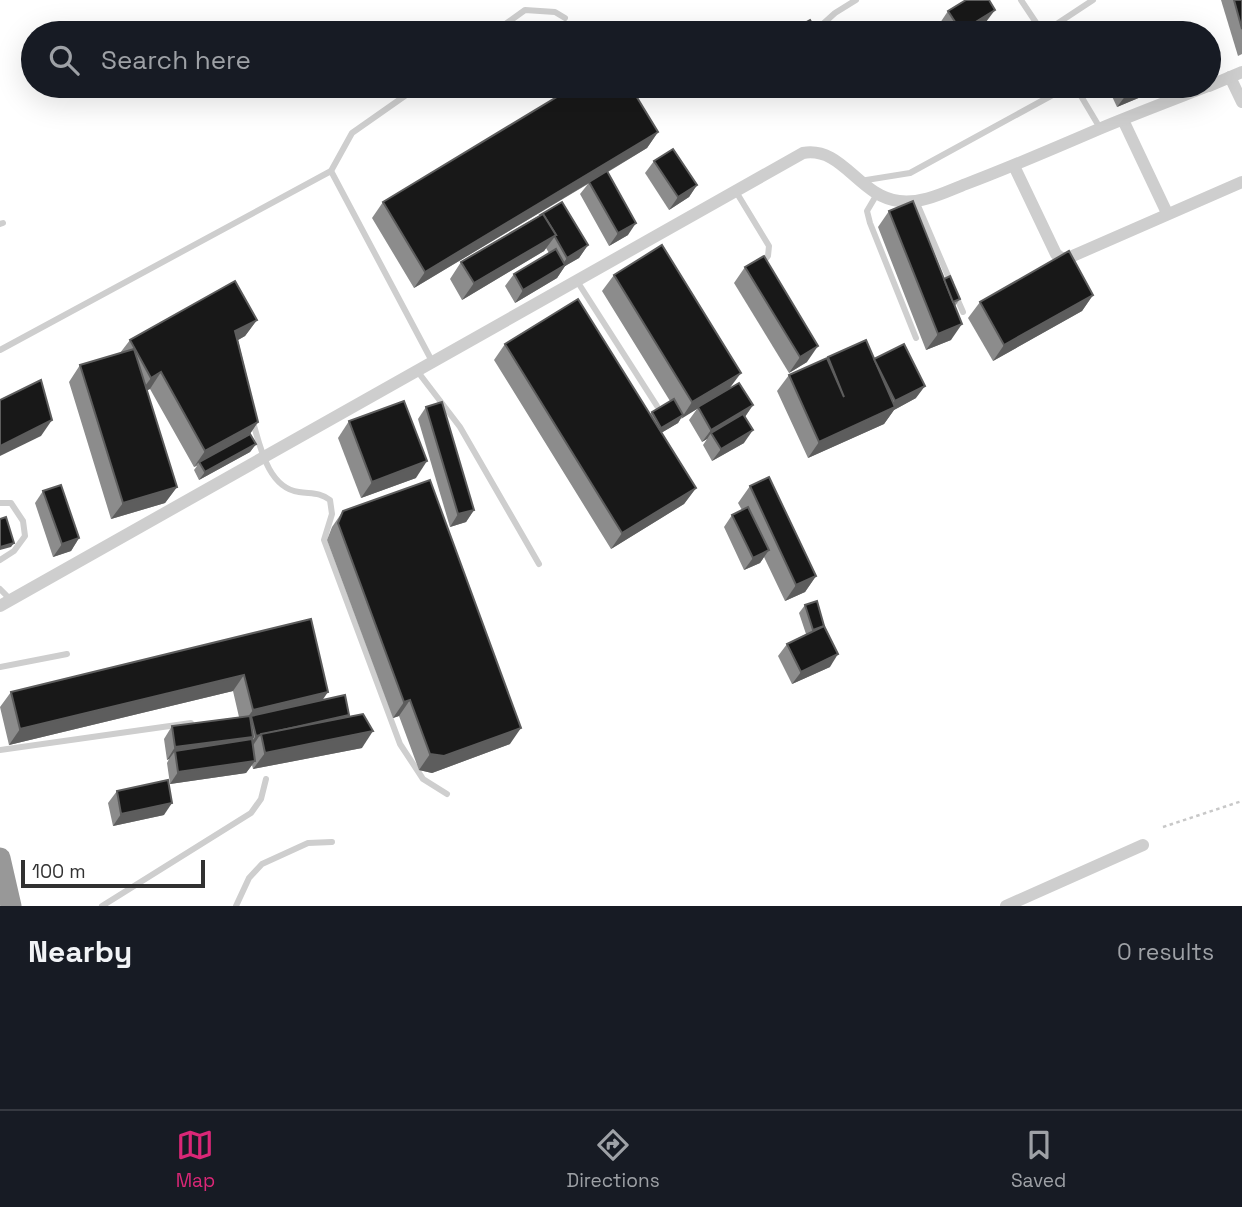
<!DOCTYPE html>
<style>
:root{--surface:#171b24;--page:#242831;--text:#f1f3f6;--muted:#9ea1a6;--line:#363941;--accent:#db2777}
body{margin:0;font-family:"Space Grotesk",sans-serif;background:var(--page);color:var(--text)}
.scale{position:absolute;left:21px;bottom:18px;width:184px;box-sizing:border-box;padding-left:7px;border:4px solid #313131;border-top:0;font-size:19px;line-height:24px;white-space:nowrap;color:#313131;-webkit-text-stroke:5px #fff;paint-order:stroke}
.list{margin:0;padding:0;list-style:none}
h2{display:flex;justify-content:space-between;align-items:center;height:91px;margin:0;padding:0 28px;font-size:30px}
h2 small{font-size:23px;font-weight:400;color:var(--muted)}
.icon{flex:none;width:38px;height:38px;fill:none;stroke:currentColor;stroke-width:2;stroke-linecap:round;stroke-linejoin:round}
.map{position:relative;flex:none;width:1242px;height:906px;overflow:hidden}
.search{position:absolute;background:var(--surface);box-shadow:0 7px 28px #0002;left:21px;right:21px;top:21px;height:77px;display:flex;align-items:center;gap:18px;box-sizing:border-box;padding:0 24px;border-radius:38px;color:var(--muted);font-size:26px}
.sheet{height:203px;background:var(--surface)}
nav{display:flex;justify-content:space-around;align-items:center;box-sizing:border-box;height:98px;border-top:2px solid var(--line);background:var(--surface);font-size:19px;color:var(--muted)}
nav a{display:grid;justify-items:center;gap:4px}
nav .on{color:var(--accent)}
.map>svg:first-child{display:block}
.lines{fill:none;stroke-linecap:round;stroke-linejoin:round}
.path{stroke:#c8c8c8;stroke-width:2.5;stroke-dasharray:3.5 3.5;stroke-linecap:butt}
.lane{stroke:#cecece;stroke-width:6}
.street{stroke:#cecece;stroke-width:12}
.highway{stroke:#989898;stroke-width:21}
.wall{fill:#8c8c8c}
.shaded-wall{fill:#5d5d5d}
.building{fill:#181818;stroke:#5d5d5d;stroke-width:2}
</style>
<div class="map">
<svg width="1242" height="906" viewBox="0 0 1242 906">
<rect width="100%" height="100%" fill="#fff"/>
<g class="lines">
<path class="path" d="M1163 827 1242 801"/>
<g class="lane">
<path d="M1021 0 1043 33"/>
<path d="M814 32 835 13 856 0"/>
<path d="M493 33 525 10 555 12 565 18"/>
<path d="M1043 33 1093 0"/>
<path d="M1075 86 1100 128"/>
<path d="M331 171 433 363"/>
<path d="M860 181 910 173 1069 86"/>
<path d="M735 190 769 246 768 256 761 265"/>
<path d="M877 194 867 211 870 223 916 338"/>
<path d="M916 201 951 283"/>
<path d="M0 224 3 223"/>
<path d="M577 281 657 406"/>
<path d="M956 296 963 312"/>
<path d="M0 350 331 171 352 133 419 86"/>
<path d="M418 372 460 427 539 564"/>
<path d="M253 422C260 446 268 488 299 492 311 494 320 492 330 500L332 514 324 540 400 744 423 779 447 794"/>
<path d="M0 503H11L23 521 25 536 14 551 0 560"/>
<path d="M0 589 11 600"/>
<path d="M0 667 67 654"/>
<path d="M0 750 191 723"/>
<path d="M102 906 251 813 261 799 266 779"/>
<path d="M236 906 249 878 262 864 308 843 332 842"/>
</g>
<g class="street">
<path d="M1230 77 1242 102"/>
<path d="M1209 86 1242 72"/>
<path d="M1123 120 1167 213"/>
<path d="M1014 166 1056 254 1061 258H1068L1242 182"/>
<path d="M0 606 803 153C843 146 858 196 899 201 923 204 945 192 966 184 1011 167 1055 148 1099 129 1135 114 1172 100 1208 86"/>
<path d="M1006 906 1143 845"/>
</g>
<path class="highway" d="M0 858 11 906"/>
</g>
<g class="wall">
<path d="M1221 0H1242V54L1238 56Z"/>
<path d="M948 11 986 22 968 33H946L940 23Z"/>
<path d="M801 25 817 33H795Z"/>
<path d="M1112 86H1167L1117 107 1109 90Z"/>
<path d="M658 132 647 148 608 172 628 235 609 246 580 194 588 184 414 288 372 218 383 202Z"/>
<path d="M654 161 697 185 689 197 669 210 645 173Z"/>
<path d="M562 202 588 245 579 258 565 266 557 278 515 303 505 286 514 274 549 253 546 248 544 251 462 300 450 279 461 262Z"/>
<path d="M889 211 960 299 955 306 951 340 926 350 878 227Z"/>
<path d="M745 267 807 362 789 373 734 283Z"/>
<path d="M614 275 729 389 753 405 745 417 744 443 712 461 703 445 707 439 702 442 689 420 697 409 681 418 678 423 661 433 696 488 684 504 611 549 494 360 505 344 650 414 652 412 670 401 602 291Z"/>
<path d="M1093 295 1082 311 993 361 968 318 980 302Z"/>
<path d="M257 320 245 336 238 340 258 422 250 434 256 444 250 452 199 480 194 470 197 466 194 467 150 389 147 390 177 487 165 503 111 519 69 382 80 365 120 353 130 340Z"/>
<path d="M828 357 874 359 916 398 894 410 884 424 808 458 777 391 789 375 827 359Z"/>
<path d="M426 407 474 510 466 522 450 527 418 419Z"/>
<path d="M349 421 416 478 361 498 338 438Z"/>
<path d="M750 486 816 576 805 592 785 601 764 557 760 563 744 570 724 527 732 515 742 510 738 503Z"/>
<path d="M43 491 79 538 71 551 53 557 35 503Z"/>
<path d="M343 511 510 744 432 773 419 770 399 716 393 718 327 540 332 527Z"/>
<path d="M805 605 830 667 792 684 778 656 787 644 806 634 799 613Z"/>
<path d="M311 619 322 700 349 715 348 717 362 748 253 769 252 765 246 773 170 784 167 763 169 759 167 760 164 739 172 726 239 717 233 691 9 745 0 707 11 692Z"/>
<path d="M117 791 164 815 113 826 108 803Z"/>
</g>
<g class="shaded-wall">
<path d="M995 10 986 22 968 33H959L961 31Z"/>
<path d="M1147 86H1167L1117 107 1126 95Z"/>
<path d="M658 132 647 148 414 288 425 272Z"/>
<path d="M697 185 689 197 669 210 678 197Z"/>
<path d="M636 223 628 235 609 246 618 233Z"/>
<path d="M556 235 544 251 462 300 474 283Z"/>
<path d="M588 245 579 258 565 266 557 278 515 303 523 290 559 269 567 258Z"/>
<path d="M1093 295 1082 311 993 361 1004 345Z"/>
<path d="M257 320 245 336 224 348 235 331Z"/>
<path d="M962 324 951 340 926 350 938 334Z"/>
<path d="M818 346 807 362 789 373 800 357Z"/>
<path d="M161 372 150 389 139 394 151 378Z"/>
<path d="M741 373 729 389 681 419 692 402Z"/>
<path d="M925 386 916 398 894 410 884 424 808 458 819 442 888 411 895 401Z"/>
<path d="M753 405 744 418 711 433 707 439 702 442 711 430Z"/>
<path d="M683 415 678 423 656 436 661 428Z"/>
<path d="M52 420 41 436 0 456V446Z"/>
<path d="M258 422 247 438 199 462 194 467 205 451Z"/>
<path d="M753 430 744 443 712 461 721 449Z"/>
<path d="M256 444 250 452 199 480 205 472Z"/>
<path d="M427 461 416 478 361 498 372 482Z"/>
<path d="M177 487 165 503 111 519 123 503Z"/>
<path d="M696 488 684 504 611 549 622 533Z"/>
<path d="M474 510 466 522 450 527 458 514Z"/>
<path d="M79 538 71 551 53 557 62 544Z"/>
<path d="M14 543 11 547 0 550V547Z"/>
<path d="M769 550 760 563 744 570 753 558Z"/>
<path d="M816 576 805 592 785 601 796 585Z"/>
<path d="M838 654 830 667 792 684 801 672Z"/>
<path d="M244 675 233 691 9 745 20 729Z"/>
<path d="M328 692 317 708 251 716 244 726H241L253 710Z"/>
<path d="M410 700 399 716 393 718 404 702Z"/>
<path d="M521 728 510 744 432 773 419 770 430 754Z"/>
<path d="M373 731 362 748 253 769 265 753Z"/>
<path d="M260 735 252 747 247 748 256 736Z"/>
<path d="M253 737 244 749 175 751 169 759 167 760 175 747Z"/>
<path d="M255 761 246 773 170 784 178 772Z"/>
<path d="M172 803 164 815 113 826 121 814Z"/>
</g>
<g class="building">
<path d="M966 0H989L995 10 961 31 948 11Z"/>
<path d="M1234 0H1242V29Z"/>
<path d="M810 20 817 33H806L801 25Z"/>
<path d="M575 86H630L658 132 425 272 383 202Z"/>
<path d="M1122 86H1147L1126 95Z"/>
<path d="M673 149 697 185 678 197 654 161Z"/>
<path d="M607 171 636 223 618 233 589 182Z"/>
<path d="M913 201 962 324 938 334 889 211Z"/>
<path d="M562 202 588 245 567 258 554 235H556L543 214H542Z"/>
<path d="M543 214 556 235 474 283 461 262Z"/>
<path d="M662 245 741 373 692 402 614 275Z"/>
<path d="M556 249 565 265 523 290 514 274Z"/>
<path d="M1069 251 1093 295 1004 345 980 302Z"/>
<path d="M764 256 818 346 800 357 745 267Z"/>
<path d="M950 276 960 299 953 302 944 279Z"/>
<path d="M235 281 257 320 235 331 258 422 205 451 161 372 151 378 130 340Z"/>
<path d="M578 299 696 488 622 533 505 344Z"/>
<path d="M866 340 895 407 819 442 789 375 827 358 844 397 828 357Z"/>
<path d="M904 344 925 386 895 401 874 359Z"/>
<path d="M134 349 177 487 123 503 80 365Z"/>
<path d="M41 380 52 420 0 446V400Z"/>
<path d="M739 383 753 405 711 430 698 407Z"/>
<path d="M674 399 683 415 661 428 652 412Z"/>
<path d="M404 401 427 461 372 482 349 421Z"/>
<path d="M442 402 474 510 458 514 426 407Z"/>
<path d="M743 414 753 430 721 449 711 433Z"/>
<path d="M250 434 256 444 205 472 199 462Z"/>
<path d="M769 477 816 576 796 585 750 486Z"/>
<path d="M430 480 521 728 444 756 430 754 410 700 404 702 338 523 343 511Z"/>
<path d="M61 485 79 538 62 544 43 491Z"/>
<path d="M748 507 769 550 753 558 732 515Z"/>
<path d="M6 517 14 543 0 547V519Z"/>
<path d="M817 601 824 626 813 630 805 605Z"/>
<path d="M311 619 328 692 253 710 244 675 20 729 11 692Z"/>
<path d="M824 626 838 654 801 672 787 644Z"/>
<path d="M345 695 349 715 256 736 251 716Z"/>
<path d="M363 714 373 731 265 753 261 734Z"/>
<path d="M250 716 253 737 175 747 172 726Z"/>
<path d="M252 739 255 761 178 772 175 751Z"/>
<path d="M168 780 172 803 121 814 117 791Z"/>
</g>
</svg>
<div class="scale">100 m</div>
<div class="search"><svg class="icon" aria-label="search" viewBox="0 0 24 24"><circle cx="10" cy="10" r="6"/><path d="M15 15l6 6"/></svg>Search here</div>
</div>
<section class="sheet">
<h2>Nearby<small>0 results</small></h2>
<ul class="list">
</ul>
</section>
<nav>
<a class="on"><svg class="icon" aria-label="map" viewBox="0 0 24 24"><path d="M3 6l6-2 6 2 6-2v14l-6 2-6-2-6 2zM9 4v14M15 6v14"/></svg>Map</a>
<a><svg class="icon" aria-label="directions" viewBox="0 0 24 24"><path d="M12 3l9 9-9 9-9-9zM9 14v-3h6M13 9l2 2-2 2"/></svg>Directions</a>
<a><svg class="icon" aria-label="saved" viewBox="0 0 24 24"><path d="M7 4h10v16l-5-4-5 4z"/></svg>Saved</a>
</nav>
